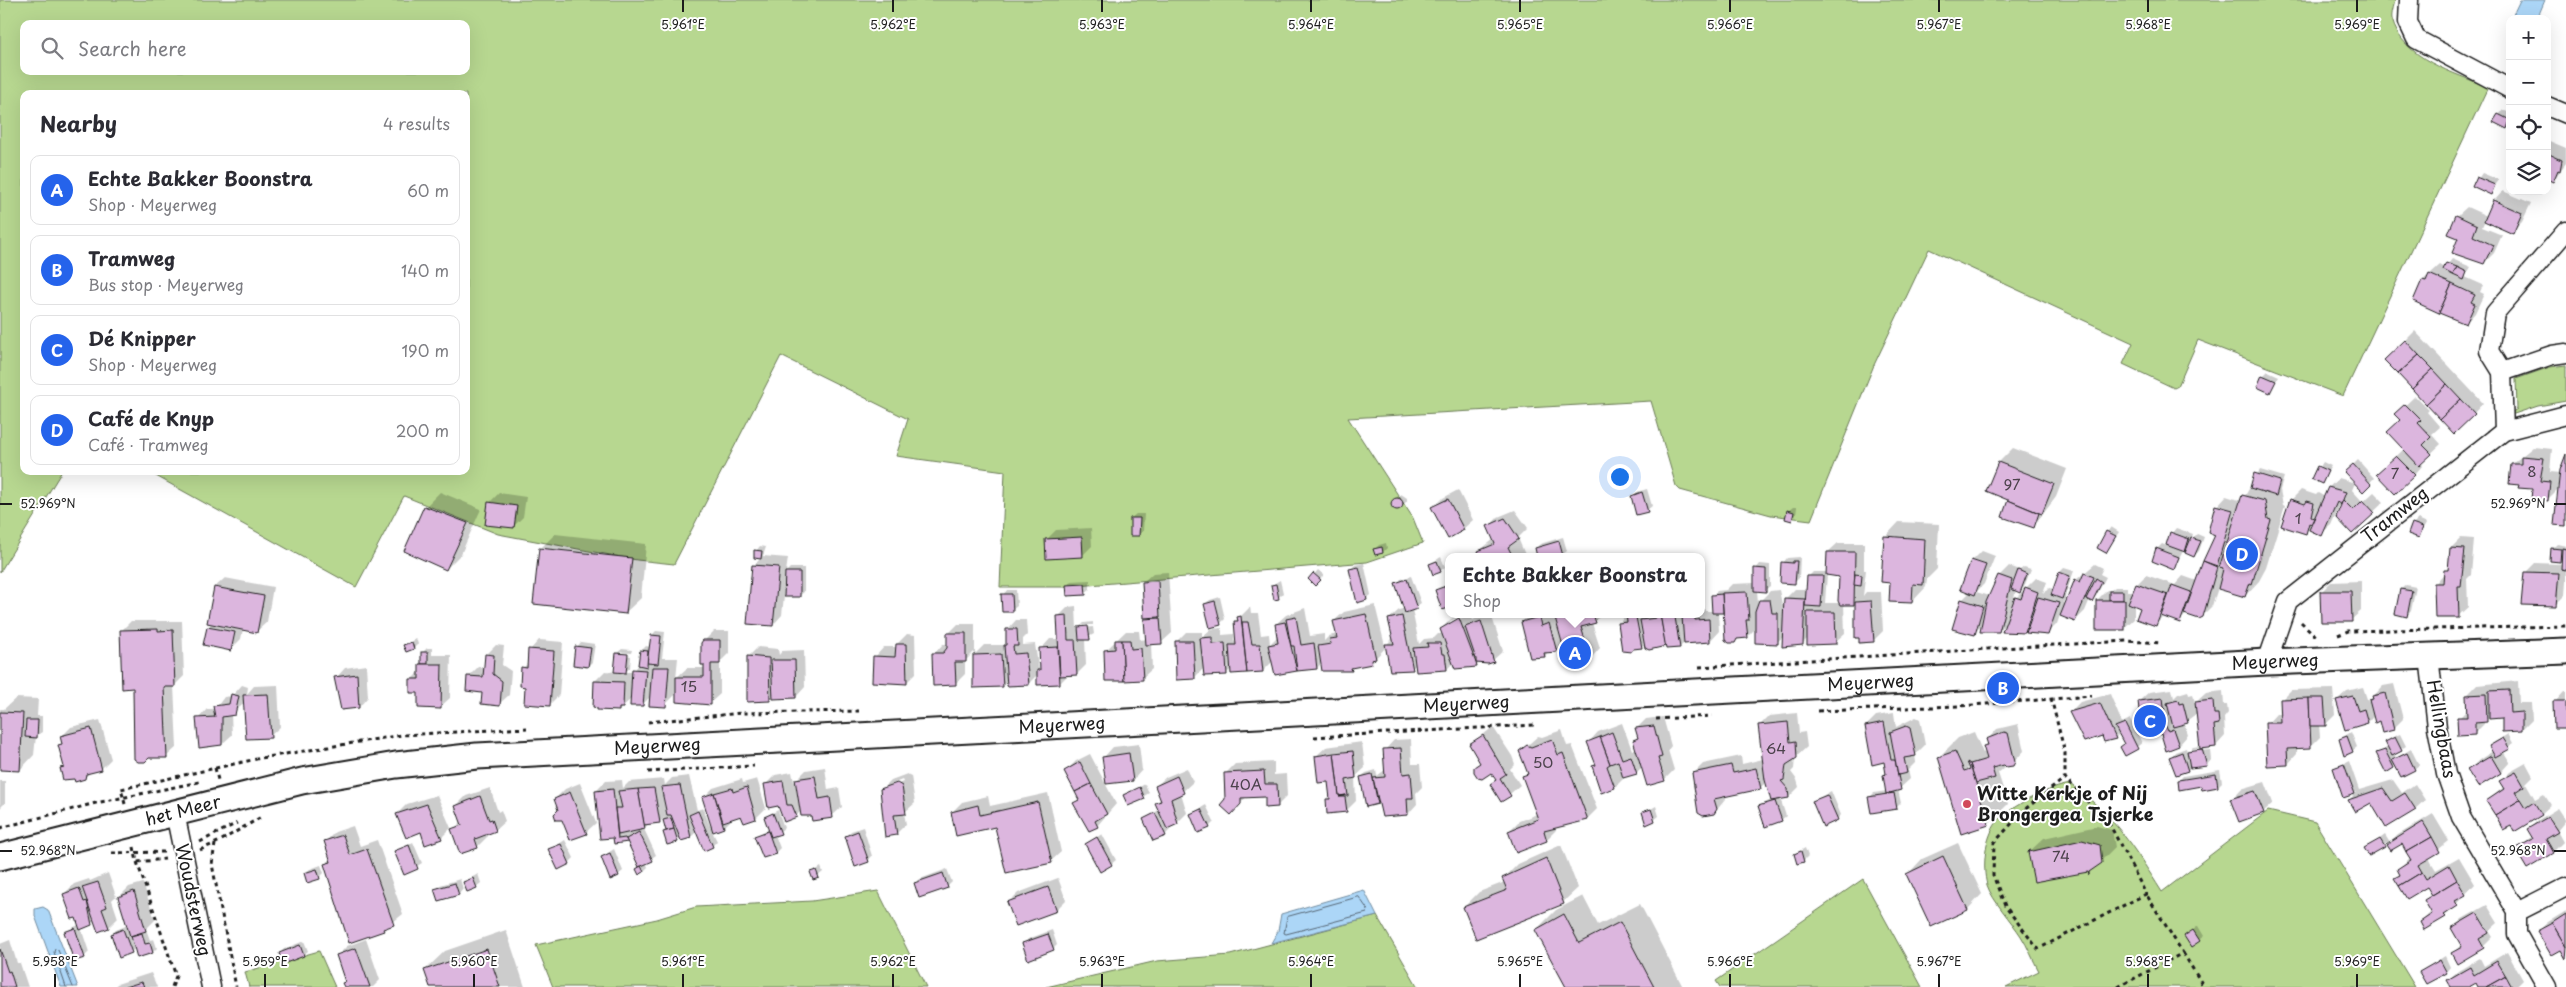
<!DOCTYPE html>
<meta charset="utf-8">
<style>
:root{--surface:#fff;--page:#f7f7f7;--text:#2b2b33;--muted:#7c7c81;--line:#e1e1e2;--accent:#2563eb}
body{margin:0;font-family:"Playpen Sans",sans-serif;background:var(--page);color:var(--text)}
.controls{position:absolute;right:15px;top:15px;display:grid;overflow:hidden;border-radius:10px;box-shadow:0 5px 20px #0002}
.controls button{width:45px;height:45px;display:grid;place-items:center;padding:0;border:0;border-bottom:1px solid var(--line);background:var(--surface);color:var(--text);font:25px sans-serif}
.you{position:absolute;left:1619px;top:476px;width:18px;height:18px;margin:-12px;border:4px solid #fff;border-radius:50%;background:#1a73e8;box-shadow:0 0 0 8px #1a73e833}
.badge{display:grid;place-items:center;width:32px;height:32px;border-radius:50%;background:var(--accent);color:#fff;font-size:16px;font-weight:700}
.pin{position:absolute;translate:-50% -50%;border:2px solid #fff;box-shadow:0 1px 5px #0006}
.popup{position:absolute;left:1445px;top:553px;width:260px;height:65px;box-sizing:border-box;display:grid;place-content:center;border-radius:10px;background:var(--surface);filter:drop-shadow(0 1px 4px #0005);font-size:16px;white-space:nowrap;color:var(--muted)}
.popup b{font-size:19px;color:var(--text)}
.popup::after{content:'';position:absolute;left:50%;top:100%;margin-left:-10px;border:10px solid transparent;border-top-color:var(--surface)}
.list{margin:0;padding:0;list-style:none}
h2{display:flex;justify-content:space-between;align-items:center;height:65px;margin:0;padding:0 20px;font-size:21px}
h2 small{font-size:16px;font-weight:400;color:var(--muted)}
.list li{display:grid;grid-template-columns:32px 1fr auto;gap:15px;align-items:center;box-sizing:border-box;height:70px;margin:0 10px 10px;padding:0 10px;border:1px solid var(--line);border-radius:10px}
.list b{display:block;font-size:19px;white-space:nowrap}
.list p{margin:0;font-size:16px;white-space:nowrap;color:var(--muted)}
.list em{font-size:16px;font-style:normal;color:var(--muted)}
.icon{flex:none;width:28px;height:28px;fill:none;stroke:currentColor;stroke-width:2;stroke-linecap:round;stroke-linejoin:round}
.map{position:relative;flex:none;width:2566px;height:987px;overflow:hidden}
.search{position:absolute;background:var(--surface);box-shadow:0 5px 20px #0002;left:20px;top:20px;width:450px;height:55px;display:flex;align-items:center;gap:12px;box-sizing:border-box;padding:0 18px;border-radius:10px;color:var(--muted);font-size:19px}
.panel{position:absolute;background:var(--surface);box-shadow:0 5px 20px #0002;left:20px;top:90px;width:450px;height:385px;border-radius:10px}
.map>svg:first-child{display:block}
.green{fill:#b7d790;stroke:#6a7a56;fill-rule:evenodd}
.water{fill:#acd6f7;stroke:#728c9f}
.shadow{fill:#0003;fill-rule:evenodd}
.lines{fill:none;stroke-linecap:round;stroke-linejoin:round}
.shore{stroke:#566674;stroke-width:1}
.building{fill:#dcb6de;stroke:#1c1c1c}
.street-casing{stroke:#1c1c1c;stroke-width:21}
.secondary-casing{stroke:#1c1c1c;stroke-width:29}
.path{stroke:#1c1c1c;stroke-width:3;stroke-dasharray:4 4;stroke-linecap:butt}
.street{stroke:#fff;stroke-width:18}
.secondary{stroke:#fff;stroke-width:25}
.ticks{fill:none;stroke:#1c1c1c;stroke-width:2}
.poi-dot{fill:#d1495b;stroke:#fff;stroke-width:2}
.labels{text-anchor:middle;stroke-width:4;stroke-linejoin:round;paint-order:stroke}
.number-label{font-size:15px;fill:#4c424c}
.street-label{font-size:18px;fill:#1c1c1c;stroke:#fff}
.poi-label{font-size:18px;font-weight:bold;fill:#1c1c1c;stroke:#fff;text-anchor:start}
.ticks-label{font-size:12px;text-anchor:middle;fill:#1c1c1c;stroke:#fff;stroke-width:4;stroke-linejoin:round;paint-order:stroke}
</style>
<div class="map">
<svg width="2566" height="987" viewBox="0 0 2566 987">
<rect width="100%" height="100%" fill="#fff"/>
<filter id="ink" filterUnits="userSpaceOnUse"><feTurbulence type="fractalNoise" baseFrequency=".02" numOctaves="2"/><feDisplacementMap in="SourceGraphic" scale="10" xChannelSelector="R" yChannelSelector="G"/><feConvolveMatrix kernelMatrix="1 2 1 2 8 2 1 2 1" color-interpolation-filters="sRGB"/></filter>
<g filter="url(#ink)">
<g class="green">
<path d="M0 0H2395C2394 6 2391 14 2392 19 2402 59 2455 73 2488 87L2343 396 2198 340 2178 386 2174 388 2123 364 2133 343 1929 249 1874 365 1811 520 1771 515 1680 490 1676 486 1651 401 1348 418 1413 518 1423 543 1367 562 1065 587H1000L1005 471 896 456 908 419 781 356 674 564 637 560 498 534 404 496 356 587 147 471H466V94H24V471H62L0 572ZM24 24H466V71H24Z"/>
<path d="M2566 365V401L2538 406 2505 417 2517 409 2516 379 2550 367Z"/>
<path d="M2071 784C2115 817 2133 846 2162 892L2268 811 2315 822 2415 987H2006L2039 971C2033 960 2028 947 2021 936 2012 922 1992 900 1987 885 1982 866 1985 838 1997 822 2011 805 2050 787 2071 784Z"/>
<path d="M1863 879 1922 987H1720L1716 981Z"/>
<path d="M878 891 926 987H553L536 945 657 919 696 907 812 901Z"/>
<path d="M1377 916 1418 987H1046L1157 961 1230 955Z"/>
<path d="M319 951 335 987H249L245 972Z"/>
</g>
<g class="water">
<path d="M2520 0H2545L2537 19H2511Z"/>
<path d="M1364 890 1377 916 1271 943 1278 931 1281 914Z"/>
<path d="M43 907 48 910 78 987H61L35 916V909Z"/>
</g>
<g class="shadow">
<path d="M2503 110 2510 113V124L2507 127 2499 115Z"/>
<path d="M2547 140 2566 148V163L2553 180 2547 178Z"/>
<path d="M2482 173 2499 180 2490 193 2473 186Z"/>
<path d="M2503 191 2531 203 2522 222 2512 232 2485 220 2482 227 2502 235 2494 253 2484 263 2460 238 2457 216 2467 207 2487 216 2494 201Z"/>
<path d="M2452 259 2471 267 2465 277 2483 285 2480 292 2484 294 2475 313 2466 323 2423 280 2440 265 2445 268Z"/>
<path d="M2415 331 2483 403 2474 413 2386 360Z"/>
<path d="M2268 371 2279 376 2269 392 2263 376Z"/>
<path d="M2415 396 2429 410 2427 412 2440 427 2432 434 2441 444 2421 463 2423 465 2414 475 2378 474 2404 449 2401 420 2396 414Z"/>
<path d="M2533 447 2552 449 2550 472 2561 473 2566 457V525L2559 488 2547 500 2533 488 2512 464Z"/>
<path d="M2013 448 2067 469 2056 497 2034 526 2009 501 1999 462Z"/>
<path d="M2358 460 2374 478 2363 490 2346 472Z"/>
<path d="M2323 462 2331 466 2322 482 2313 478Z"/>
<path d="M2260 470 2284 477 2280 490 2283 505 2285 506 2266 568 2259 581 2245 596 2218 588 2212 606 2202 616 2187 614 2179 621 2164 616 2156 624 2142 607 2134 604V619L2124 628 2097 600 2107 590H2111L2115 587H2127V591H2134L2137 584 2146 575 2175 585 2183 576 2197 581 2216 535 2217 506 2226 496 2242 501Z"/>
<path d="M2339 478 2355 483 2352 490 2363 502 2374 492 2384 502 2352 532 2338 517 2344 500H2342L2331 525 2321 534 2309 529 2306 532 2291 500 2301 490 2316 495 2318 493 2325 497 2329 487Z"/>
<path d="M1647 489 1652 506 1647 510 1632 496 1637 492Z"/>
<path d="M1458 490 1473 520 1463 529 1433 508 1443 498Z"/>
<path d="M440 492 481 509 461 554 446 569 425 507Z"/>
<path d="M499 493 526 497 523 517 513 527 489 503Z"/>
<path d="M1401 494 1407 498V501L1402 506 1394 508 1393 501Z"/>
<path d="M1793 507H1797L1796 515 1792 519 1788 511Z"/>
<path d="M1515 510 1528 528 1518 538 1526 557H1482L1479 551 1494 539 1489 527 1498 517Z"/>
<path d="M1136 514H1144L1143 531 1139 535 1131 518Z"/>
<path d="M2418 519 2427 523 2419 537 2413 524Z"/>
<path d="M1899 522 1939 524 1937 569 1927 579 1926 587 1912 602 1892 581 1885 537Z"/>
<path d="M2111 527 2119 532 2106 552 2107 532Z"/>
<path d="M1091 528 1092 546 1082 556 1046 540 1056 530Z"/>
<path d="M2176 528 2193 534 2192 539 2197 534 2204 537 2199 551 2194 556 2183 551 2174 569 2153 561 2158 548 2162 544 2167 546 2172 533Z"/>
<path d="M555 534 646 544 641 598 626 612 540 549Z"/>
<path d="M1563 537 1567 551 1562 555 1538 557 1536 548 1540 544Z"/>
<path d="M2461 538 2474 539 2471 575 2467 579 2468 607 2458 616 2435 584 2450 566 2451 548Z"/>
<path d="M1386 543 1387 548 1383 552 1375 549 1379 545Z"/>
<path d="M1838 543H1864V570H1866L1863 596 1866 592H1881L1883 631 1873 641 1857 617 1856 601 1853 604H1844L1845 633 1835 642 1808 638 1802 644 1784 636 1777 642 1756 628 1747 637 1739 638 1735 642 1724 611 1718 612 1719 631 1710 641 1685 642 1680 647 1645 643 1641 647 1627 651 1619 624 1626 614H1701V606H1704L1705 611H1713L1712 596 1717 591 1726 590 1732 584 1755 583 1756 569 1760 564 1770 565V586L1765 590H1757L1758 603 1770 591 1779 590 1782 604H1785V599L1795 589H1808L1809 576 1813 572H1828V552ZM1827 574 1840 576V603H1825Z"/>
<path d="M2557 544 2566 546V582L2565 595 2555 605 2525 573 2535 563 2562 564 2563 557 2559 561 2553 548Z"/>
<path d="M760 546 766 547 763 556 788 558 786 572 790 568H804V592L799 596H784L782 615 773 625 754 565 761 558 755 557 756 551Z"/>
<path d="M1982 551 1995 556 1984 584 1976 592 1990 596 1999 576 2009 566 2020 570 2024 567 2031 569 2024 587 2020 591 2016 590 2013 601 2036 578 2047 582 2043 594 2049 588 2054 589 2060 572 2064 568 2074 571 2066 593 2064 603 2066 604 2076 580 2095 564 2103 568 2100 574 2106 577 2096 596 2092 600 2090 599 2085 611 2075 621 2060 615 2057 624 2047 634 2029 626 2024 632 2006 624 1998 631 1983 624 1974 633 1962 600 1970 592 1972 561Z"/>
<path d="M1441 557 1445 567 1440 571 1430 564Z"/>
<path d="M1800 557 1799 578 1794 583 1783 563 1787 558Z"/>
<path d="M1364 563 1371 595 1366 599 1350 570 1355 565Z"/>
<path d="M1318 570 1324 575 1315 584 1310 579Z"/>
<path d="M1168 572 1172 633 1162 642 1151 643 1152 669 1142 678 1105 651 1126 631H1139L1140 640 1147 639 1145 620 1148 617 1143 582 1153 573Z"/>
<path d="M1411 576 1421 603 1412 609 1419 644 1424 639 1434 638 1438 634H1443L1441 629 1451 619 1460 614H1463L1450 621V624L1465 616 1464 614H1470L1473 620 1485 614H1491L1503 651 1493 660 1480 662 1476 666 1454 662 1447 669 1417 670V664L1412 668 1387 646 1371 663 1354 666 1351 669 1322 662 1317 668 1296 670 1273 661 1263 671 1232 673V668L1226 674 1204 668 1194 678 1176 642 1186 632H1202V637L1211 629 1222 628V635L1234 634V642L1237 639 1235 622 1250 607 1251 613H1258L1261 635 1269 634 1270 644 1278 636 1276 624 1286 615 1305 608 1310 636 1324 634V641L1329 636 1337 634 1334 621 1344 612 1375 605 1385 646 1394 637 1389 619 1399 610 1405 608 1397 584 1401 579Z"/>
<path d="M225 578 273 587 267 622 257 631 243 629 241 639 231 649 208 627 212 623 215 587Z"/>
<path d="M1090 580V589L1085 593 1067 585 1072 581Z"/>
<path d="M1280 580 1283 593 1278 598 1272 585Z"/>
<path d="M2361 581V611L2351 620 2321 592 2331 582Z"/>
<path d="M1449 583V606L1436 591Z"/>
<path d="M2406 585 2416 587 2411 611 2407 616 2401 589Z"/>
<path d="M1007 590H1016L1017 606 1012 610 1003 595Z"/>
<path d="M1220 597 1225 619 1221 623 1211 626 1205 604 1210 600Z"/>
<path d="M1076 606 1077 629 1084 623 1093 622V625H1082V628L1093 627 1094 634 1085 639 1086 665 1077 674 1068 675 1060 683 1039 673 1028 684 1008 680 1003 685 975 686 974 652 965 661V674L955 684 934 654 943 644H949L948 634 958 624H975V654L984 645H1006L1007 630 1016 620H1026L1027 635 1023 639V645L1035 644 1039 672 1041 649 1050 639H1059L1058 617 1068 607Z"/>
<path d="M1530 614H1550V617L1555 614H1603L1592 623 1600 648 1591 658 1568 659 1564 644 1557 651 1548 652 1545 656H1531L1522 622Z"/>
<path d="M131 621H182L184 676 174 686 177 747 167 756 134 687 121 631Z"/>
<path d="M656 631 665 632 662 658H678L676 678 687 668H705L702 643 714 631H729V653L720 662V694L710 703 677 693 665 705 651 696 642 705 632 698 619 710 595 681 605 671 616 672 617 653 622 649 632 650 631 653 620 652V654L631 656 630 668 625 672H633L640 663 641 651 646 646 650 647 652 635Z"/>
<path d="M907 634 915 635 916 673 906 683 875 657 884 647H897V644Z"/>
<path d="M416 638 418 644 414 648 405 646Z"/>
<path d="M539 640 563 642 559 695 549 705 527 686 523 668 529 662 530 650Z"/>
<path d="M581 642 595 644 592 662 588 666 577 647Z"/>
<path d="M496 645 504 646 502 665 511 671 509 695 499 704 469 676 478 667H485L486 655Z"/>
<path d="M758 647 778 649 779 655 782 651 804 650 805 687 796 697 774 696 770 700 748 657Z"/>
<path d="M427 648H432V655H451L450 698 440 707 420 692 412 679 420 671 422 653Z"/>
<path d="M366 665 368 697 359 707 336 678 345 668Z"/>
<path d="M2518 681 2519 703H2531L2532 720 2522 730 2503 717 2490 718 2484 721V724L2474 734 2459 718 2468 709 2467 695 2477 685Z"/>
<path d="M2394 684 2403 719 2394 728 2383 731 2380 720 2374 716 2368 722 2346 728 2337 700 2347 691 2363 687 2368 702 2383 686Z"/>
<path d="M242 685 248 687 247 694 254 686 278 685 280 727 270 736 245 703 231 714 232 735 222 744 198 719 207 709H215L224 697 232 696Z"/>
<path d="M2172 689 2174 698 2178 694 2188 691 2189 695 2193 694 2195 703 2206 693 2223 691 2224 705H2227L2228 713 2224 718 2225 736 2216 746 2192 749V751L2210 750 2211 760 2207 765 2191 767 2188 770 2171 757 2175 752 2186 748 2187 752 2193 747 2200 746 2197 713 2184 723 2188 735 2179 745 2167 749 2161 733 2139 701 2149 692Z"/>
<path d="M2333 689 2335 715 2325 725H2319L2320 737 2310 747H2297V754L2288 764 2267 724 2276 714H2281V700L2291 690Z"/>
<path d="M2564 692H2566V728L2555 702Z"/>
<path d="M2110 694 2122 723 2130 719 2142 743 2125 755 2121 747 2125 743 2120 733 2115 738 2103 735 2070 712 2080 702Z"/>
<path d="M16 698 38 699 37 716H42V732L36 736 34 755 20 770 0 769V709H4Z"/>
<path d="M1797 713 1799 733 1805 732 1807 747 1795 758 1794 769 1791 772 1797 780 1799 787 1789 797 1780 798 1786 816 1781 820 1759 806 1771 800 1766 782 1760 788 1725 795 1726 799 1714 813 1693 774 1703 764 1741 756 1742 764 1763 759 1759 726 1769 716Z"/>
<path d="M1894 713 1896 727 1916 717 1920 719 1925 745 1915 755 1916 762 1908 770 1910 779 1898 790 1901 803 1896 808 1869 798 1874 793 1887 791 1884 775 1887 772 1885 761 1866 726 1876 716Z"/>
<path d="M1663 717 1671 746 1668 750 1674 770 1664 780 1642 767 1636 773 1625 777 1615 787 1602 791 1594 766 1597 763 1589 742 1598 732 1622 723 1632 750 1637 748 1635 740 1639 736 1637 728 1646 719Z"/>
<path d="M100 720 111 759 101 769 91 772 84 778 75 777 61 768 65 765 60 746 63 743 61 737 71 727Z"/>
<path d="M2018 724 2024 751 2012 764 2002 761 2004 768 1998 773 2008 804 1988 824 1939 757 1958 738 1974 732 1983 753 1986 752 1985 746 1988 743V739L1997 729ZM1977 766 1978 768 1966 772V769Z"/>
<path d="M1493 727 1512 756 1515 764 1510 769 1520 785 1502 801 1491 784 1497 779 1492 771 1475 768 1481 762 1470 745Z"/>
<path d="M1562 730 1567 746 1572 745 1597 809 1587 819 1555 827 1556 830 1546 840 1509 831 1519 821 1537 814 1523 777 1528 772 1521 751 1538 736 1542 737Z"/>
<path d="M2351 732 2357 747 2352 751 2340 739Z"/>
<path d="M2400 734 2406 746 2394 754 2396 758 2411 749 2419 765 2414 769 2396 764 2393 767 2378 754 2389 746 2387 742 2391 738Z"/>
<path d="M2508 734 2513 743 2503 751 2510 762 2501 772 2478 785 2469 770 2479 760 2493 751 2490 746 2495 742Z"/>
<path d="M1411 739 1412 764H1420L1422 787 1416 793 1417 804 1408 814 1380 801 1377 803 1361 777 1366 773 1376 770 1377 776 1386 769 1385 750 1394 740Z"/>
<path d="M1362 742 1365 768 1355 777 1356 801 1346 811 1327 799 1331 795 1329 780 1316 756 1326 747Z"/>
<path d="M1139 744 1142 770 1133 780 1104 757 1113 747Z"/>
<path d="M1090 754 1116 804 1097 826 1075 803 1080 798 1066 771 1076 761Z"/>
<path d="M2349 761 2359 790 2393 780 2402 793 2415 784 2425 800 2415 809 2371 801 2349 800 2357 792 2344 797 2335 768Z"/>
<path d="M1274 762V775L1286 774 1287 796 1277 806 1266 795 1247 796 1240 804 1227 799 1226 773 1235 764Z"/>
<path d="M2526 763 2533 776 2526 783 2535 799 2544 794 2551 805 2541 814 2511 824 2487 801 2504 787 2501 781 2510 772Z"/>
<path d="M825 767 828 790 839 788 842 807 832 816 801 811 796 816 779 805 766 784 775 775 792 772 794 782 806 770Z"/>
<path d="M1187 768 1193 782 1181 793 1187 813 1177 823 1168 827 1170 830 1165 835 1144 819 1159 810 1156 804 1161 798 1156 786 1166 777Z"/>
<path d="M2220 770 2222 782 2218 786 2179 780 2183 776Z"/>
<path d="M907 774 911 776 915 803 904 813 906 824 896 834 881 790 891 780ZM902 780 903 782 890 787V785Z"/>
<path d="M689 776 697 810 703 808 710 826 712 825 704 797 713 788 742 779 743 783 757 779 766 808 756 818 744 822 742 815 734 817 724 827 712 831 717 841 712 846 697 831 691 837 681 838 668 843 664 818 660 822 649 823 644 829 656 855 646 862 648 867 644 871 637 869 640 866 628 841 615 843 596 791 606 781 622 780 623 788 629 782 664 779 665 785 672 778Z"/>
<path d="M0 781H5V803L0 808Z"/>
<path d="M2265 782 2273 803 2263 812 2232 799 2241 789Z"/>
<path d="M580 783 596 823 586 832 560 810 555 799 565 789Z"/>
<path d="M1145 784 1149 793 1129 805 1125 795Z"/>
<path d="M490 788 498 812 501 810 505 821 495 830 486 834 487 837 477 847 453 830 462 821 456 806 466 796Z"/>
<path d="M1831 791 1841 815 1837 819 1814 801Z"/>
<path d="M1048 793 1061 852 1051 861 996 825 952 812 962 802 988 796 990 806Z"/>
<path d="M437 795 451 828 441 838 421 831 397 814 407 804Z"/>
<path d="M1206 805 1214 822 1209 827 1191 814Z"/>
<path d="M1656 806 1659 816 1654 820 1644 813Z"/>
<path d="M2558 808 2566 820 2557 831 2563 842 2553 852 2527 867 2517 850 2533 836 2529 829 2538 820Z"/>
<path d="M778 810 784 828 775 835 780 848 775 853 756 836 770 828 765 817Z"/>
<path d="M2433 814 2449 841 2429 857 2431 862 2436 870 2459 857 2475 884 2445 916 2421 922 2432 911 2426 900 2432 893 2428 886 2396 878 2401 873 2398 869 2411 857 2402 843 2391 849 2387 843 2370 855 2366 849 2385 835 2390 843 2398 835Z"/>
<path d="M353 826 360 846 377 840 403 914 383 930 350 941 329 880 325 864 331 859 325 842 335 832Z"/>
<path d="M2097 826 2112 830 2115 847 2100 862 2029 852 2044 838Z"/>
<path d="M863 827 872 856 868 861 846 836 851 831Z"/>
<path d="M1102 834 1116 860 1111 864 1086 844Z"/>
<path d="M565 840 574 858 569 863 550 850Z"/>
<path d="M413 842 422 863 405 873 396 852Z"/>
<path d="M1958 843 1982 894 1968 909 1932 926 1908 874 1922 859Z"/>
<path d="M1561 845 1578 888 1563 902 1464 907 1479 892 1505 882 1504 878 1518 864Z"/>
<path d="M1805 848 1808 856 1804 860 1795 854Z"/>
<path d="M614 849 623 871 618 875 602 857Z"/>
<path d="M321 865 324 873 319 878 305 873 310 869Z"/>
<path d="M821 867 823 872 818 876 812 873Z"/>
<path d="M947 869 952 882 947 887 915 884 920 879Z"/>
<path d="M108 873 116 896 112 900 118 918 109 927 99 931 95 921 81 928 89 952 84 957 65 932 80 924 64 894 74 884 89 879 90 881Z"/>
<path d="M478 874 481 883 476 887 464 882Z"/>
<path d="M1058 878 1066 900 1056 910 1008 903 1018 893Z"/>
<path d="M460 879 463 889 459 894 439 900 436 890 440 885Z"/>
<path d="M143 883 155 920 146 929 150 940 154 939 157 948 153 952 135 948 131 952 112 934 116 930 128 925 119 897 129 887Z"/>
<path d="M1583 896 1598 925 1640 904 1683 987H1567L1536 930 1556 910Z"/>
<path d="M2487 905 2498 923 2489 931 2493 937 2483 947 2452 954 2462 944 2452 929 2462 919Z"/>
<path d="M2566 911V958L2560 949 2538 931 2548 922Z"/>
<path d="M2198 926 2204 936 2192 945 2186 936Z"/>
<path d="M506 930 525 987H431L425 970 445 951Z"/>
<path d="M1052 930 1057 945 1053 949 1024 944 1028 939Z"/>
<path d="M366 939 380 980 373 987H345L346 981 337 956 347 946Z"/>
<path d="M10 940 17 963H20L28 987H0V944Z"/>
<path d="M304 941 308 951 303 955 280 953 284 949Z"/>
<path d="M2507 952 2523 980 2516 987H2480L2476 981 2466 987H2453L2448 980 2458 971 2480 958 2484 966Z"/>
<path d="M2445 956 2450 967 2446 972H2420Z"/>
<path d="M151 973 157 987H114L117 984Z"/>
</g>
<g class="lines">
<g class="shore">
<path d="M1359 897 1368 910 1367 913 1286 934 1284 933 1287 917Z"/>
<path d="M66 987 54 952 55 949 58 950 73 987"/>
</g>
</g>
<g class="building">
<path d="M2498 114 2510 120 2507 129 2493 122Z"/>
<path d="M2547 153 2562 160 2560 171 2558 170 2553 182 2547 179Z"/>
<path d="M2476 177 2495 185 2491 195 2472 186Z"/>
<path d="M2493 200 2522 213 2513 234 2484 221Z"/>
<path d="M2456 215 2477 225 2473 236 2493 245 2484 264 2452 253 2458 238 2448 234Z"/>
<path d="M2446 263 2457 267 2453 275 2443 270Z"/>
<path d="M2457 267 2467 272 2464 280 2453 275Z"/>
<path d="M2429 274 2452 284 2439 313 2413 301 2422 280 2426 281Z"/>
<path d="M2452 284 2475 295 2471 302 2475 304 2466 324 2439 313Z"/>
<path d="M2405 340 2419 355 2398 374 2384 360Z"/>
<path d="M2419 355 2433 369 2412 389 2398 374Z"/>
<path d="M2433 369 2447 384 2426 404 2412 389Z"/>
<path d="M2262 375 2276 381 2270 393 2257 387Z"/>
<path d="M2447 384 2461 399 2440 419 2426 404Z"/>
<path d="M2461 399 2475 414 2454 434 2440 419Z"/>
<path d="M2405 404 2421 420 2418 423 2431 437 2423 445 2432 454 2419 466 2387 432 2400 420 2394 414Z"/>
<path d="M2566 454V526L2554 525 2560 470Z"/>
<path d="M2396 456 2415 475 2395 494 2376 474Z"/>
<path d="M2521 456 2544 458 2540 481 2550 482 2548 501 2531 499 2532 489 2518 488 2519 485 2509 484 2511 464H2521Z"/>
<path d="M1998 462 2054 484 2042 514 1986 491Z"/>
<path d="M2353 464 2371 484 2363 492 2344 472Z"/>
<path d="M2317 466 2328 471 2322 484 2311 479Z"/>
<path d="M2254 473 2280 481 2276 496 2250 488Z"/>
<path d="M2328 487 2346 492 2341 505 2337 502 2322 536 2309 530Z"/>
<path d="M1642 492 1648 512 1636 515 1631 496Z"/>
<path d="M2242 495 2265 501 2268 519 2271 520 2252 584 2250 583 2245 597 2218 589 2223 569 2219 568Z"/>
<circle cx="1397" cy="504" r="6"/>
<path d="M1448 499 1464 530 1448 539 1431 507Z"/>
<path d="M2290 499 2305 504 2307 501 2314 503 2311 517 2314 518 2311 524 2309 523 2306 534 2281 526Z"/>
<path d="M2008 500 2039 513 2034 528 2002 517Z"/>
<path d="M2343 500 2353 510 2363 500 2375 513 2352 534 2336 517Z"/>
<path d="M488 502 517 506 514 528 485 525Z"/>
<path d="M2215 505 2233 510 2217 566 2203 561 2215 535 2208 532Z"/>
<path d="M424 506 468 523 446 570 404 551Z"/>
<path d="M1787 510 1794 512 1792 521 1785 519Z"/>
<path d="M1130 518H1140L1139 536H1130Z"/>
<path d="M1505 518 1519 539 1508 547 1513 557H1480L1478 551 1495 544 1487 526Z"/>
<path d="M2412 523 2423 527 2419 538 2408 534Z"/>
<path d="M2106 531 2116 536 2106 553 2097 548Z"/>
<path d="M2170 532 2189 539 2185 552 2166 545Z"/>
<path d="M1884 536 1925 539 1923 585 1913 584 1912 603 1889 602 1890 583 1881 582Z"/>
<path d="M1082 537 1083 557 1046 559 1045 539Z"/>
<path d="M2191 538 2201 541 2194 557 2185 553Z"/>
<path d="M1559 541 1563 556 1537 557 1535 548Z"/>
<path d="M1382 547 1383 553 1375 555 1373 549Z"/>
<path d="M539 548 632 558 626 614 533 604Z"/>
<path d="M2156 548 2179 557 2174 570 2152 561Z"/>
<path d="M2450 548 2465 549 2461 586H2458L2459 618H2435L2434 583H2443L2444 570H2448Z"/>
<path d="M2551 548 2561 549 2560 562 2550 561Z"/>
<path d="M2562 548 2566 549V570L2561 569Z"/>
<path d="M754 550 762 551 761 559 754 558Z"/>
<path d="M1827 552H1855L1854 605H1840L1838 601 1839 577 1826 575Z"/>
<path d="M1971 560 1986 565 1975 595 1960 589Z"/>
<path d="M1437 561 1441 572 1433 575 1429 564Z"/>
<path d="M1793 561H1797L1795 584 1780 583 1781 562 1793 563Z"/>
<path d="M2203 561 2217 567 2203 617 2199 619 2184 614Z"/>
<path d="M752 565 779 567 773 626 747 624Z"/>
<path d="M1359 567 1367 600 1357 603 1349 569Z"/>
<path d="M1754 568 1766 569V592L1754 591Z"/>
<path d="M2018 570 2027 574 2020 593 2011 589Z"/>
<path d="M785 572H800V597H784Z"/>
<path d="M2059 572 2070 576 2062 599 2051 595Z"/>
<path d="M2524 572 2559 573 2556 606 2521 605Z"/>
<path d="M1313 573 1321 580 1315 586 1308 579Z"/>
<path d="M2084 573 2094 577 2075 622 2060 616 2075 579 2080 582Z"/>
<path d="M1855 574 1862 575 1861 586 1854 585Z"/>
<path d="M1998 575 2012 580 1999 632H1980L1986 602Z"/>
<path d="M1807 576H1823L1821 607 1805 606Z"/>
<path d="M2096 578 2102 582 2092 602 2086 599Z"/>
<path d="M1407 579 1417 609 1405 613 1395 583Z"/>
<path d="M1158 581 1160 617 1144 618 1142 582Z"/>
<path d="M1085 584 1086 595 1067 596 1066 585Z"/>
<path d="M1276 584 1279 599 1274 600 1271 585Z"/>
<path d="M2136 584 2168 595 2156 626 2136 619 2140 608 2128 603Z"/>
<path d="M2172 585 2191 592 2180 623 2161 616Z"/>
<path d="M1446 586 1449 608 1442 610 1435 590Z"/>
<path d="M214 587 264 596 257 633 207 623Z"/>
<path d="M2025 587 2038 592 2025 633 2002 632 2015 597 2021 599Z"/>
<path d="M2400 589 2412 591 2407 617 2395 614Z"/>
<rect x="2109" y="591" width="14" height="9"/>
<path d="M2320 591H2351L2352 622H2321Z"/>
<path d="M1747 592 1749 620H1746L1748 638 1737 639 1735 643H1729L1725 640 1722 593Z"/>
<path d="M1001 594H1012L1013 612H1002Z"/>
<path d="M1722 594 1723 613H1712L1711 595Z"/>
<path d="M2038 597 2059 603 2048 635 2026 633Z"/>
<path d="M1784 598 1805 599 1803 645 1782 647Z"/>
<path d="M1961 599 1983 606 1975 635 1952 629Z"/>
<path d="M1759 600H1770L1772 613H1778V644L1755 643V611Z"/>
<rect x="2096" y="600" width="29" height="30"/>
<path d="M1215 601 1221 625 1210 628 1204 604Z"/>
<path d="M1871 601 1874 642 1859 643V638H1855V602Z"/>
<path d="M1807 612H1835L1836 644 1807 645Z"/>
<path d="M1366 614 1376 659 1371 660 1372 664 1351 668 1352 671H1322L1318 646 1331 644 1330 639 1337 638 1333 621Z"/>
<path d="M1554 614H1593L1596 623 1581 627 1591 659 1567 660Z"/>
<path d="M1626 614 1640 616 1636 617 1642 648 1633 649 1631 652 1622 651 1618 623 1627 622Z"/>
<path d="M1651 614H1660L1666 646 1649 650 1645 648 1640 620 1656 618 1655 614Z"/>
<path d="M1660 614H1679L1675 617 1680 648 1666 649Z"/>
<path d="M1067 615 1068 640H1075L1077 675 1060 676 1057 616Z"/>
<path d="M1695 615V620L1709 619 1710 642 1684 644 1682 616Z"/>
<path d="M1241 616 1247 673 1231 674 1229 645H1236L1234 621H1238L1237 617Z"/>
<path d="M1402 616 1413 670 1390 671 1385 644H1394L1388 619Z"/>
<path d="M1296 617 1301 645 1314 643 1317 669 1297 671 1294 646H1291L1286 619Z"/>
<path d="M1539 617 1541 626 1549 623 1557 652 1544 653 1545 657 1530 658 1521 622Z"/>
<path d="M1160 618 1162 644 1146 645 1144 619Z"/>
<path d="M1459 618 1476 663 1477 667 1455 669 1440 629Z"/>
<path d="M1481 621 1494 662 1488 664 1476 663V659L1465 627Z"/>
<path d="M1242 622H1248L1252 644H1260L1263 672 1247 673Z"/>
<path d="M1285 622 1297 671 1275 675 1268 645 1278 643 1275 624Z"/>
<path d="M1088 626 1090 640H1079L1078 627Z"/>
<path d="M207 627 235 632 231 651 203 645Z"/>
<path d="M158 629V631L173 630 175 687H164L167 758H149L145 762H138L134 759 133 688 122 689 120 630Z"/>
<path d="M1006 629H1017L1018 646H1013L1014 654 1026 653 1029 685 1007 686 1004 645H1006Z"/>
<path d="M947 633H966V662H955L956 685 933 686 932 653H943L947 648Z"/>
<path d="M651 635 661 636 658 664 647 663Z"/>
<path d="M1213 637V644L1225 643 1227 675 1204 676 1200 638Z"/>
<path d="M703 640H720V664H711V705L676 702V677H704V665H701V643Z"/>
<path d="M1115 640H1122L1124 681H1105L1104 650 1115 649Z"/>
<path d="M1122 640H1130L1131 649 1141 648 1143 680 1124 681Z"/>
<path d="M1175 641H1193L1195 679 1176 680Z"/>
<path d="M412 642 414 649 406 652 403 645Z"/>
<path d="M1427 643H1440L1442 654H1445L1447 670 1416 672 1413 648 1428 647Z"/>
<path d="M896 644H906L907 684 872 682 873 656 895 657Z"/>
<path d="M575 646 591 648 588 667 573 665Z"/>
<path d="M1058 647 1060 684 1037 685V670H1040L1039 648Z"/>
<path d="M528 649 554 651 550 706 524 704 525 687 520 686 521 667 527 668Z"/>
<path d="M640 650 648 651 647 667 638 665Z"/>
<rect x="421" y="652" width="7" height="12"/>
<path d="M616 653 628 654 626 673 614 672Z"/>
<path d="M485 654 494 655 493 674 502 681 500 706 481 704 482 693 466 691 467 676 483 677Z"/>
<path d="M1001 654 1003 687 973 688V655Z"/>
<path d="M747 656 769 658 770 701 747 702Z"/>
<path d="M771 660H795L796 698 773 699Z"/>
<path d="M419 664H442L441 709 418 708V693H410V679H419Z"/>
<path d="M652 667H669L666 707 649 706Z"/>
<path d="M632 669 646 670 643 706H630Z"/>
<path d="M357 674 359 708 341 710 334 677Z"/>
<path d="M594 681 624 682 623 708H619V711L597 710V708L593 707Z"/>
<path d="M2509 690 2510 713 2522 712V731L2502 732V718L2489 719V691Z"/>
<path d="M2385 693 2394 730 2382 733 2379 721 2375 723 2369 700 2373 699 2372 696Z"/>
<path d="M231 694 239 696 235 715 222 717V745L199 748 196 718 215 717 213 706 229 704Z"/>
<path d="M268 694 271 738 246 739 243 695Z"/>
<path d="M2486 694 2487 722 2475 723V735L2458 736 2457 717H2467L2466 695Z"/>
<path d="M2353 696 2358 711 2364 709 2368 723 2345 730 2336 700Z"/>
<path d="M2163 698 2166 723H2164L2168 731 2173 729 2179 746 2166 751 2161 734 2155 735 2154 728 2141 729 2138 701Z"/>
<path d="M2309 698 2311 748 2287 749 2288 765 2267 766 2265 723H2281L2280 699Z"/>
<path d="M2309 698H2324L2326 726H2310Z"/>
<path d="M2178 700 2179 704 2183 703 2188 723 2173 727 2167 703Z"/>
<path d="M2213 700 2214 714H2218L2219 724 2214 725 2216 747 2200 749 2195 702Z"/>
<path d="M2553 701H2566V743L2565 729H2554Z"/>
<path d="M2100 703 2116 739 2104 742 2102 736 2084 742 2069 712Z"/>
<path d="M0 712 23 713 20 771 0 770Z"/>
<path d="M26 720H38L37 738 25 737Z"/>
<path d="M1788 722 1790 742 1796 741 1797 758 1786 765 1784 780 1781 781 1788 789 1789 798 1771 801 1765 780 1758 725Z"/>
<path d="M1884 722 1891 760H1895L1901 790 1886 794 1883 775 1886 774 1884 762 1872 765 1865 726Z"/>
<path d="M2125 723 2138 749 2125 756 2120 747 2124 744 2115 727Z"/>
<path d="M1654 726 1662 757 1658 758 1665 781 1647 786 1633 740 1638 738 1635 728Z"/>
<path d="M1906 726 1910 728 1916 756 1904 758 1907 773 1898 775 1890 732Z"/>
<path d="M91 728 102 770 86 774 85 779 75 782 74 779 63 780 60 768 64 767 58 745 62 744 60 736Z"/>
<path d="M1612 732 1622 759 1631 756 1637 774 1623 778 1618 761 1610 764 1600 737Z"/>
<path d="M2004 732 2008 733 2015 762 2013 766 2006 767 2004 765 1992 768 1995 778 1976 783 1970 764 1987 759 1983 746 1988 745 1986 739Z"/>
<path d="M1483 735 1506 774 1500 778 1511 796 1501 802 1490 784 1496 780 1491 773 1482 779 1478 778 1474 772V767L1480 763 1469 744Z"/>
<path d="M2347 736 2353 752 2344 756 2339 739Z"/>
<path d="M1600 737 1610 764 1607 766 1615 788 1601 793 1592 766 1596 765 1587 742Z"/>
<path d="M2395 737 2402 751 2392 756 2385 742Z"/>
<path d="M2503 738 2510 749 2495 757 2489 746Z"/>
<path d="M1552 739 1558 755 1563 753 1588 820 1544 831 1547 841 1516 853 1508 831 1538 819 1522 776 1528 774 1519 751 1527 745 1531 747Z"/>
<path d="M1401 748 1403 774 1411 773 1413 798H1407L1408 815 1382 817 1373 778 1385 777 1383 749Z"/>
<path d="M2202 749 2207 766 2190 768 2187 751Z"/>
<path d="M2385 750 2394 768 2386 773 2376 753Z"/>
<path d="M1353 751 1356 778 1346 780 1348 796H1339L1334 753Z"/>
<path d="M1955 751 1964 771 1970 769 1967 762 1970 764 1989 825 1961 834 1938 757Z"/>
<path d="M2182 752 2188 771 2176 775 2169 757Z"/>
<path d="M1129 753 1133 781 1106 784 1102 757Z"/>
<path d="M1334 753 1339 796 1346 795 1339 797H1345L1347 812 1327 814 1326 799H1330L1328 782 1318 783 1315 756Z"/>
<path d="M2407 753 2415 770 2401 777 2392 760Z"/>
<path d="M2491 756 2501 773 2478 787 2467 770Z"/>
<path d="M1080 762 1091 784 1075 792 1064 771Z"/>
<path d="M2344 764 2355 794 2343 798 2333 768Z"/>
<path d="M1731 765 1733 773 1756 768 1761 789 1714 799 1717 809 1714 814 1703 816 1698 813 1692 773Z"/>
<path d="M1264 771 1265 784H1277L1278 807 1265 808V797L1241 798V804L1231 815 1220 805 1225 799 1224 773Z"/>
<path d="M2516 772 2524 786 2515 792 2520 800 2495 815 2486 801 2504 789 2499 781Z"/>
<path d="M1372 774 1378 804 1366 807 1360 777Z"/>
<path d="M2216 774 2218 787 2202 790 2201 786 2179 790 2178 780Z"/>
<path d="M815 776 819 799 830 797 833 818 812 821 811 816H801L795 779Z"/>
<path d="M1177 776 1184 793 1171 799 1178 824 1167 829 1155 803 1161 801 1155 786Z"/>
<path d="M783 781 787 805H792L797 817 784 822 778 806 768 808 764 784Z"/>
<path d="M897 783 902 786 906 814 894 815 897 835 885 837 880 789Z"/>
<path d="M1091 784 1107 814 1095 821 1098 827 1089 831 1073 803 1079 800 1075 792Z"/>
<path d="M680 785 691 838 681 841 671 815H667L661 787Z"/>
<path d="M747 787 756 819 744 823 741 816 723 822 714 793 732 788 733 792Z"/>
<path d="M1140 787 1145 799 1128 806 1123 795Z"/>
<path d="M654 788 660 823 644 825 638 789Z"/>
<path d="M2383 788 2392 801 2405 793 2416 810 2386 828 2371 803 2355 812 2348 800Z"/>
<path d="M613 789 618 839 625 838 628 842 614 844 613 838 600 839 595 791Z"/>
<path d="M638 789 645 829 618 835 615 808H622L618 791Z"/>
<path d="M2255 791 2264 813 2239 822 2230 799Z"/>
<path d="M570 792 587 834 570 840 562 820H556L554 814 558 810 554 799Z"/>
<path d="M714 793 724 828 713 832 702 797Z"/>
<path d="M1894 793 1897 809 1871 813 1868 797Z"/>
<path d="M1827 795 1838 820 1823 827 1812 801Z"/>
<path d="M480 796 489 820 492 819 496 831 475 839 478 848 460 854 451 829 462 825 455 806Z"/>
<path d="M2520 800 2525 808 2534 802 2542 815 2514 832 2511 826 2503 830 2495 815Z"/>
<path d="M1775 801 1782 821 1765 827 1758 806Z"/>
<path d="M1038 802 1052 863 1006 873 995 827 956 836 951 812 978 805 980 815Z"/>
<path d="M427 804 442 839 425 845 421 832 406 838 396 814Z"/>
<path d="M1201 809 1210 828 1198 833 1190 814Z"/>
<path d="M1651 809 1655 821 1646 825 1642 812Z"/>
<path d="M698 811 713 847 704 851 689 815Z"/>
<path d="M773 813 781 834 771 837 764 817Z"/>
<path d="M1155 813 1166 836 1153 841 1143 819Z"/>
<path d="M2548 817 2558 832 2546 839 2554 853 2527 869 2515 849 2533 839 2527 829Z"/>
<path d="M671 818 674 829 666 831 663 820Z"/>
<path d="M2423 822 2432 837 2406 852 2402 844 2390 851 2386 845Z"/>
<path d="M674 829 678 842 667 845 663 832Z"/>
<path d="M768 831 776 854 763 858 754 836Z"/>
<path d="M858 831 869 862 855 867 845 836Z"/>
<path d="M639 832 653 861 639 867 626 839Z"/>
<path d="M343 835 350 855 367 849 394 925 383 929 384 931 349 943 324 864 331 862 324 841Z"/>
<path d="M1097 837 1112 865 1100 872 1085 844Z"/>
<path d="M2432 837 2440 852 2418 865 2422 872 2399 886 2394 878 2400 875 2397 869 2411 860 2406 852Z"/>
<path d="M2380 839 2385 847 2369 856 2364 848Z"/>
<path d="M2082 840 2100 845 2102 863 2089 872V875L2088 872 2034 882 2028 852 2030 850 2033 851Z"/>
<path d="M561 844 570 864 558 870 548 849Z"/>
<path d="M409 845 418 869 404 875 394 851Z"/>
<path d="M1801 851 1804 862 1797 864 1794 854Z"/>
<path d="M610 853 619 876 610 880 601 857Z"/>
<path d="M1943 856 1968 910 1931 927 1906 874Z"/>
<path d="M1546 858 1564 904 1476 939 1463 907 1507 890 1502 878Z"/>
<path d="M2449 865 2457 880 2432 895 2427 887 2407 899 2399 886 2422 872 2426 879Z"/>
<path d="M641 866 644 872 639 875 636 869Z"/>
<path d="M317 869 320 879 307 883 304 873Z"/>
<path d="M816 870 819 878 813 880 810 872Z"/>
<path d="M943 873 948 888 919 898 914 883Z"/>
<path d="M473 878 477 888 467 892 463 882Z"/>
<path d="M2457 880 2466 895 2455 901 2458 906 2444 915 2446 917 2424 930 2420 922 2432 914 2424 900Z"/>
<path d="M98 882 107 907 102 909 109 928 98 932 82 887Z"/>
<path d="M455 883 459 895 438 901 434 889Z"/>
<path d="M1048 887 1057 911 1016 926 1007 902Z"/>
<path d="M79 888 84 902 87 901 92 925 80 930 76 918 72 919 63 894Z"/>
<path d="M134 891 146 931 130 936 118 897Z"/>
<path d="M2477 913 2489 933 2479 939 2484 948 2457 964 2451 953 2462 947 2451 928Z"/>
<path d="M1564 914 1579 943 1620 922 1654 987H1566L1535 930Z"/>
<path d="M2566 914V947L2552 923Z"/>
<path d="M2552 923 2566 947 2565 959 2560 950 2551 955 2537 931Z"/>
<path d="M75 928 85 958 74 961 64 932Z"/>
<path d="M123 929 132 953 119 958 111 934Z"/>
<path d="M2193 930 2200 941 2191 947 2184 936Z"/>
<path d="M142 933 145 944 150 943 153 953 137 958 131 936Z"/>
<path d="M1048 934 1054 950 1028 960 1022 943Z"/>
<path d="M300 945 304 956 283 964 279 953Z"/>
<path d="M356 948 370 987H344L342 983 345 982 336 955Z"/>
<path d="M0 949 8 972 10 971 15 987H0Z"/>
<path d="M487 949 500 987H430L424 970Z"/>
<path d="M2440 960 2447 973 2426 984 2419 972Z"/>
<path d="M2497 961 2506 976 2486 987H2478L2476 983 2469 987H2451L2447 980 2470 967 2474 975Z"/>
<path d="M2506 976 2512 987H2486Z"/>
<path d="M142 982 144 987H125L138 983Z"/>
</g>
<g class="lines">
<defs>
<g id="street">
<path d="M2409 0 2408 22 2416 39 2510 89"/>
<path d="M2547 106 2566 114"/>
<path d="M2502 372 2552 355 2566 353"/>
<path d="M2504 431 2502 372 2489 351 2495 313 2566 231"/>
<path d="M2429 656 2437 727 2446 774 2461 817 2517 912V934L2547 987"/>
<path d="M2267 662 2288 601 2504 431 2566 415"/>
<path d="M175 813 211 987"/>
<path d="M2517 912 2566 887"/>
</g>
<g id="secondary">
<path id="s1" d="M0 857 302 781 396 765 477 756 2267 662 2566 651"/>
</g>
</defs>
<use href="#street" class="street-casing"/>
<use href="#secondary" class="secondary-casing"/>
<g class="path">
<path d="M2301 622 2318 638"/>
<path d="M2338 635 2348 631 2566 626"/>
<path d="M1699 667 2001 648 2127 641 2162 643"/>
<path d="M2051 698 2065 753V778L2110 825 2146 894 2038 949 2005 906 1993 875 1994 843 2024 810 2065 778"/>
<path d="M1818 711 1959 706 2092 696"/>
<path d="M1656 719 1712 716"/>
<path d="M648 722 742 713 859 711"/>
<path d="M1314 737 1535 725"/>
<path d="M215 768 218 780"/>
<path d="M648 772 754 766"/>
<path d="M125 804 121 789 261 758 402 735 527 728"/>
<path d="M0 828 96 803 199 782"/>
<path d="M200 842 237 823"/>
<path d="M215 844 212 864 236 987"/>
<path d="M134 847 137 862 165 859"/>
<path d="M200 850 220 841 263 816"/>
<path d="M112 853 165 852"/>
<path d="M137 862 176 976 172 987"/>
<path d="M2183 953 2204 987"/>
<path d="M2118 987 2183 953 2146 894"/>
</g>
<use href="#street" class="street"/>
<use href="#secondary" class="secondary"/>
</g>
</g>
<path class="ticks" d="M683 0V12M893 0V12M1102 0V12M1311 0V12M1520 0V12M1730 0V12M1939 0V12M2148 0V12M2357 0V12M0 504H12M2554 504H2566M0 851H12M2554 851H2566M55 974V987M265 974V987M474 974V987M683 974V987M893 974V987M1102 974V987M1311 974V987M1520 974V987M1730 974V987M1939 974V987M2148 974V987M2357 974V987"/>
<circle class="poi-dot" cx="1967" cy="804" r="5"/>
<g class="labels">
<g class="number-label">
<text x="2532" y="477">8</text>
<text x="2395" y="479">7</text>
<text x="2012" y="490">97</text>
<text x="2298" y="524">1</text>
<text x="689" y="692">15</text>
<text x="1776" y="754">64</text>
<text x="1543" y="768">50</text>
<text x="1246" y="790">40A</text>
<text x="2061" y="862">74</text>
</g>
<g class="street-label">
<text transform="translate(2395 515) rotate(-38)" y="6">Tramweg</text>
<text dy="6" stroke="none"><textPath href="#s1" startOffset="2289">Meyerweg</textPath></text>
<text dy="6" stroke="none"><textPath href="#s1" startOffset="1884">Meyerweg</textPath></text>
<text dy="6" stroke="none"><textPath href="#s1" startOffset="1479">Meyerweg</textPath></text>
<text dy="6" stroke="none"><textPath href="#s1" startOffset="1074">Meyerweg</textPath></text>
<text transform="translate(2441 729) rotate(80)" y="6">Hellingbaas</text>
<text dy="6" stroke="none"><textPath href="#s1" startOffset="669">Meyerweg</textPath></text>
<text dy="6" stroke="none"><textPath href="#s1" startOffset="189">het Meer</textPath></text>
<text transform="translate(193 900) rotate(78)" y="6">Woudsterweg</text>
</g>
<g class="poi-label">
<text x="1977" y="800">Witte Kerkje of Nij<tspan x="1977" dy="21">Brongergea Tsjerke</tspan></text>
</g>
</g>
<g class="ticks-label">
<text x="683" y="29">5.961°E</text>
<text x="893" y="29">5.962°E</text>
<text x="1102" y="29">5.963°E</text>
<text x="1311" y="29">5.964°E</text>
<text x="1520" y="29">5.965°E</text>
<text x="1730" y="29">5.966°E</text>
<text x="1939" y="29">5.967°E</text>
<text x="2148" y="29">5.968°E</text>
<text x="2357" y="29">5.969°E</text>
<text x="48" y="508">52.969°N</text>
<text x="2518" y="508">52.969°N</text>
<text x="48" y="855">52.968°N</text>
<text x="2518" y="855">52.968°N</text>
<text x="55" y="966">5.958°E</text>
<text x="265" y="966">5.959°E</text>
<text x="474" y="966">5.960°E</text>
<text x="683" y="966">5.961°E</text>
<text x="893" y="966">5.962°E</text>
<text x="1102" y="966">5.963°E</text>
<text x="1311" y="966">5.964°E</text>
<text x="1520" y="966">5.965°E</text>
<text x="1730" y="966">5.966°E</text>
<text x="1939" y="966">5.967°E</text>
<text x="2148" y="966">5.968°E</text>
<text x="2357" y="966">5.969°E</text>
</g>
</svg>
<div class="controls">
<button>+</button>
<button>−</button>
<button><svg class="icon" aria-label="locate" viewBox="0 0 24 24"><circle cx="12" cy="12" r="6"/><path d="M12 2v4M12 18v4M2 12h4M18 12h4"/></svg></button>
<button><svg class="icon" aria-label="layers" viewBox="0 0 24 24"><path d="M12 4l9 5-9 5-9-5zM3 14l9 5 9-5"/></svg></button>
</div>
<div class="you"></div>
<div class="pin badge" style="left:1575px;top:653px">A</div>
<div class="popup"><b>Echte Bakker Boonstra</b>Shop</div>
<div class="pin badge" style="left:2003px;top:688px">B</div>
<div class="pin badge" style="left:2150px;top:721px">C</div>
<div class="pin badge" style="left:2242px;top:554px">D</div>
<div class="search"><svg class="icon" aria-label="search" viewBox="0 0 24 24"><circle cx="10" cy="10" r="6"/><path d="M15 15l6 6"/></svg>Search here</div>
<section class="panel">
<h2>Nearby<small>4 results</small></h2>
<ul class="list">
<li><span class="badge">A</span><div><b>Echte Bakker Boonstra</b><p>Shop · Meyerweg</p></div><em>60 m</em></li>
<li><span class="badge">B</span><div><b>Tramweg</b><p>Bus stop · Meyerweg</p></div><em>140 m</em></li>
<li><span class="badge">C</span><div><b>Dé Knipper</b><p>Shop · Meyerweg</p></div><em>190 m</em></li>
<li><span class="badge">D</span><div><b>Café de Knyp</b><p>Café · Tramweg</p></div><em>200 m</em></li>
</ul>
</section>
</div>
